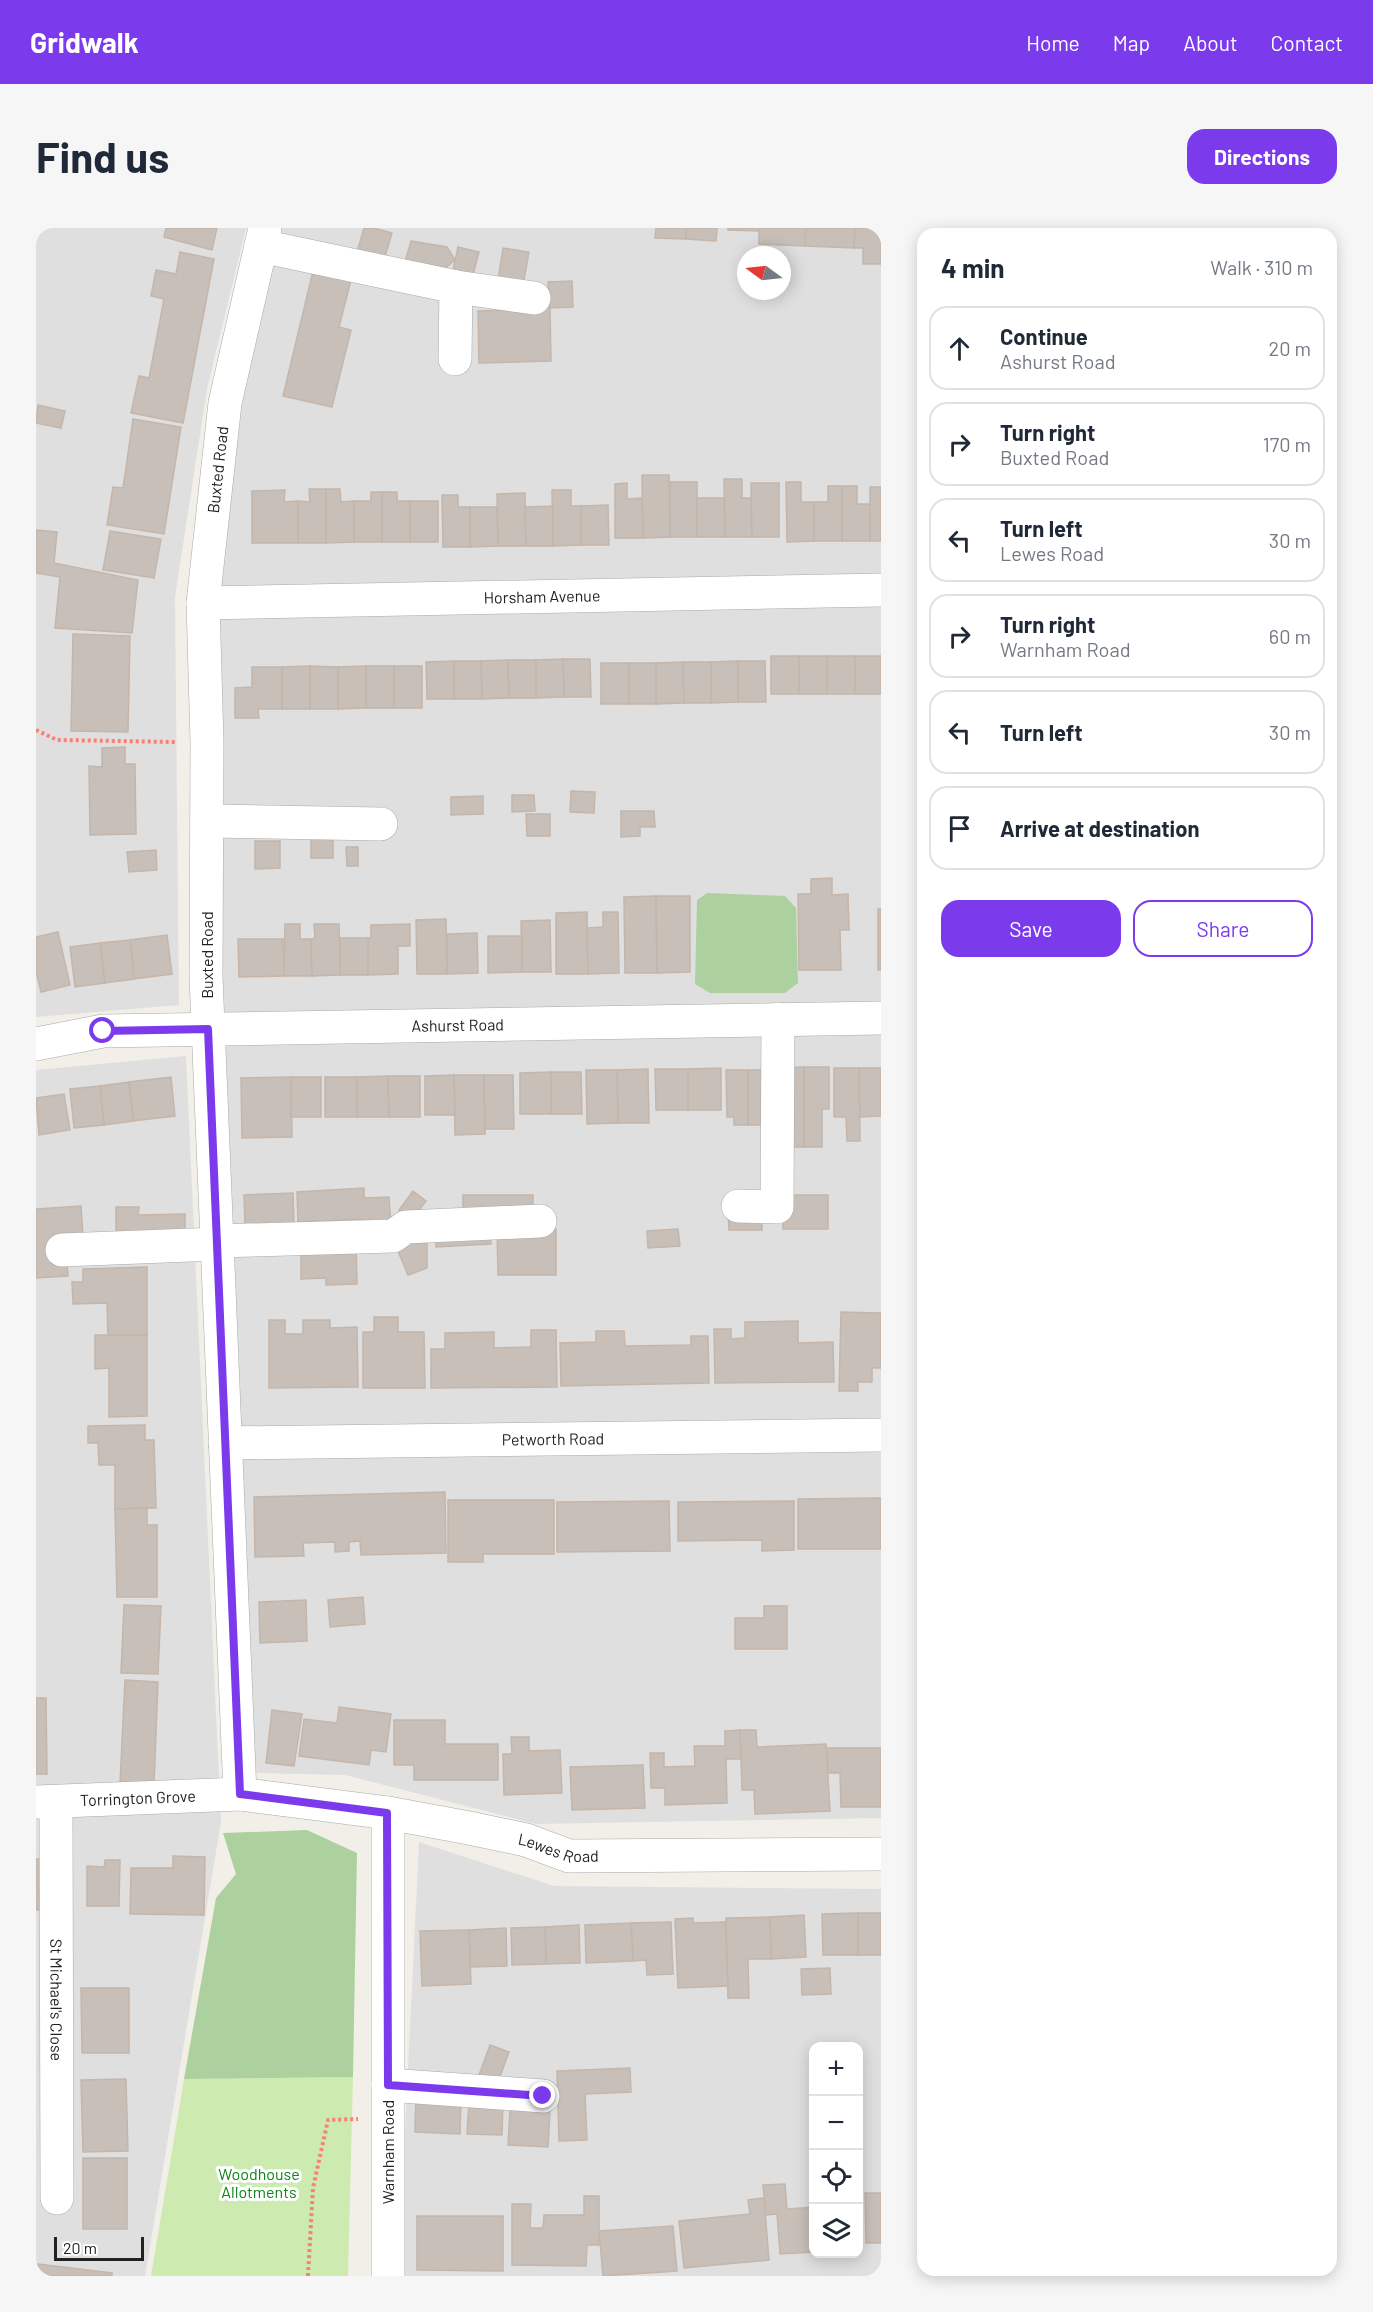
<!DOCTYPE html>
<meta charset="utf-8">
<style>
:root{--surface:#fff;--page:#f6f6f7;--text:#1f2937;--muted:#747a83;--line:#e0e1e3;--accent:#7c3aed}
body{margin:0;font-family:Barlow,sans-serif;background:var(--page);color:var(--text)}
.controls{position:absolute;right:18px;bottom:18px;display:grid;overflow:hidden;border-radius:12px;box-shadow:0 3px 15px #0003}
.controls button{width:54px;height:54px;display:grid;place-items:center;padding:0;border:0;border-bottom:2px solid var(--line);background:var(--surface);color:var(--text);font:30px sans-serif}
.compass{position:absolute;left:701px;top:18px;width:54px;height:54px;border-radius:50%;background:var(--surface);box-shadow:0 3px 15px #0003;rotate:285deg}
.scale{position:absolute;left:18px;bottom:15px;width:90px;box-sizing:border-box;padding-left:6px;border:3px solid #222;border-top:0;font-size:16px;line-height:21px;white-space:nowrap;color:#222;-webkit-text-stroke:4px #fff;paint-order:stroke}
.stop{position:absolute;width:18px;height:18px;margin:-14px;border:4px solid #7c3aed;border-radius:50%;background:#fff}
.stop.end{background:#7c3aed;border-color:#fff;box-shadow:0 2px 6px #0008}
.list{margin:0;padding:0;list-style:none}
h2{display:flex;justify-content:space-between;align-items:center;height:78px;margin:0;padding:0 24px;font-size:26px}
h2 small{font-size:20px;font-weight:400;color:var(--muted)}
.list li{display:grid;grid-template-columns:39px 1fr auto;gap:18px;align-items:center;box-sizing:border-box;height:84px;margin:0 12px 12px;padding:0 12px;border:2px solid var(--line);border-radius:18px}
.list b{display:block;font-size:22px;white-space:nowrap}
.list p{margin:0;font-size:20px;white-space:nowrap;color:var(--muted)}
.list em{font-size:20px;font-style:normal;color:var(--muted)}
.actions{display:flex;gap:12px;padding:18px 24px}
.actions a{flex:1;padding:14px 0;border:2px solid var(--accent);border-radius:18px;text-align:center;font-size:21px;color:var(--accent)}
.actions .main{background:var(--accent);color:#fff}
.icon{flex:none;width:33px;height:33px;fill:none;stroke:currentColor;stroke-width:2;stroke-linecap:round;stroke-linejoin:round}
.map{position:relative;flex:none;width:845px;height:2048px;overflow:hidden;border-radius:18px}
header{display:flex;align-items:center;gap:36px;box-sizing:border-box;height:84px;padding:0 30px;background:var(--accent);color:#fff}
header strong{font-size:28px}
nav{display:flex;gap:33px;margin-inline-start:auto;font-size:21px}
.intro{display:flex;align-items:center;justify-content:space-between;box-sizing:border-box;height:144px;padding:0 36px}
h1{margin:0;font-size:42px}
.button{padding:15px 27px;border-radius:18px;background:var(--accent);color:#fff;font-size:21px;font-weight:700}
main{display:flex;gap:36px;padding:0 36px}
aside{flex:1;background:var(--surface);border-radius:18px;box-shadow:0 3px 15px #0003}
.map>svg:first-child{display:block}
.residential{fill:#e0dfdf;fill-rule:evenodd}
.grass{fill:#cdebb0}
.forest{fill:#add19e}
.building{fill:#c7bfb8;stroke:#c4b6ab;stroke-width:1.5}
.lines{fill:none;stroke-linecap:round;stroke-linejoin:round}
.minor-casing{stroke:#a9a9a9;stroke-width:34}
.path{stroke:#fa8072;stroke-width:4;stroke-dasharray:3 3;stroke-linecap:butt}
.minor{stroke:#fff;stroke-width:33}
.route{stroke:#7c3aed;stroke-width:8}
.labels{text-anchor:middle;stroke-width:6;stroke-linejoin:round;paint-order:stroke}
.street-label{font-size:16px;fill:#222;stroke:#fff}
.park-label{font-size:16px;fill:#0c8416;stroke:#fff}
</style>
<header>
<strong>Gridwalk</strong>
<nav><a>Home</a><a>Map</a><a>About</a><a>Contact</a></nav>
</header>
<div class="intro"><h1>Find us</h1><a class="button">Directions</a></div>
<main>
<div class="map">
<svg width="845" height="2048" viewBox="0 0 845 2048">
<rect width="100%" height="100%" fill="#f2efe9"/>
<g class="residential">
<path d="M0 0H210L171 161 139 369 143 777 0 789Z"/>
<path d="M241 0H845V1590L500 1596 309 1547 216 1545 173 800 190 173ZM710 27H746V63H710Z"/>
<path d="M150 828 185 1594 109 2048H0V842Z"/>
<path d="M383 1614 518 1658 845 1661V2048H362ZM778 1818H822V2026H778Z"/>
</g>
<path class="grass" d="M317 1849 312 2048H115L148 1851Z"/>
<g class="forest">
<path d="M671 665 749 668 760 680 762 755 749 765H674L659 756 661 672Z"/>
<path d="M271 1602 321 1625 317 1849 148 1851 180 1670 200 1646 187 1605Z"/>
</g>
<g class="building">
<path d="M130 0H181L176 22 128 9Z"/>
<path d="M328 0H338L356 5 348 32 321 24Z"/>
<path d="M620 0H650V11L619 10Z"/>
<path d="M650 0H681L680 13 650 11Z"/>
<path d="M692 0H723V3L692 2Z"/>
<path d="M723 0H770L769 18 723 16Z"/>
<path d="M770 0H819L818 20 769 18Z"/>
<path d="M819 0H845V36H827V20H818Z"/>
<path d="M375 13 411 19 419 32 397 50 368 37Z"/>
<path d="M422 19 443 24 436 51 416 47Z"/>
<path d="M467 20 493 24 487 57 462 53Z"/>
<path d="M144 24 178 31 147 195 95 185 103 148 113 150 128 71 115 68 120 42 140 46Z"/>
<path d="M278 39 316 48 303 99 315 102 296 179 247 168Z"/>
<path d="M536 53 537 79 514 80 512 54Z"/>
<path d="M514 80 515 133 443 135 442 83Z"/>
<path d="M2 177 29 183 25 200 0 195Z"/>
<path d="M97 191 145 199 128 306 71 297 77 259 87 260Z"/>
<path d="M606 247H633L634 309 607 310Z"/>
<path d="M688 251H706V270H715L716 309H689Z"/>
<rect x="634" y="254" width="27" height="55"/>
<path d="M750 254H765V274H778V313L751 314Z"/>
<path d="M591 255V271L606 270 607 310H579V256Z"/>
<path d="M715 255H743V309H716Z"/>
<path d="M792 258H806V313H778V274H792Z"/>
<path d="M806 258H821V276H835L834 313H806Z"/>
<rect x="834" y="259" width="11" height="54"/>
<path d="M273 261H290V315H262V273L274 274Z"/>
<path d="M290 261H304L305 274 318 273V314L290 315Z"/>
<path d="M249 262 248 274 262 273V315H216V263Z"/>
<path d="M516 262H535V278H545V317L517 318Z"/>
<path d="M335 264H346V314H318V273H335Z"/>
<path d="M346 264H361V273H374V314H346Z"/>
<path d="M489 265 490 318H462L461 266Z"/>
<path d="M406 267H422V279H434V319H407Z"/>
<path d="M661 270H688L689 309H661Z"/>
<rect x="374" y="273" width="28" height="41"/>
<path d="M572 277 573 317H545V278Z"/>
<path d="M517 278V318H490L489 279Z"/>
<path d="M434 279H461L462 318 434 319Z"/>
<path d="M0 302 21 304 18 335 102 352 96 405 19 400 24 349 0 345Z"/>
<path d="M74 303 125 311 118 350 67 342Z"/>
<path d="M37 406 94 408 92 504 35 503Z"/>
<rect x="735" y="428" width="28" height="38"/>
<rect x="763" y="428" width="28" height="38"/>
<rect x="791" y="428" width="28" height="38"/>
<rect x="819" y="428" width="26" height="38"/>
<path d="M527 431H554L555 469H528Z"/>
<path d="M527 431 528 469 500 470V432Z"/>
<path d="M472 432 473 470 446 471 445 433Z"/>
<path d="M472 432H500V470H473Z"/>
<path d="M418 433V471H391L390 434Z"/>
<path d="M418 433H445L446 471H418Z"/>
<path d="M702 433H729L730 474H702Z"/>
<path d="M702 433V474L675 475V434Z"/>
<path d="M647 434 648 475 620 476V435Z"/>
<path d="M647 434H675V475H648Z"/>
<rect x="565" y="435" width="28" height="41"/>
<rect x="593" y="435" width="27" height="41"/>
<path d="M274 438V481H246V439Z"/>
<path d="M274 438 302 439V481H274Z"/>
<path d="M330 438V480L302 481V439Z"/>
<rect x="330" y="438" width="28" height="42"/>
<rect x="358" y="438" width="28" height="42"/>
<path d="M216 439H246V481H222L223 490H199V460L216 459Z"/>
<path d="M89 519V536H99L100 606 54 607 53 538 66 539V520Z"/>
<path d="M535 563 559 564 558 585 534 584Z"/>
<path d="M476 567H498L499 583 476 584Z"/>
<path d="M447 568V586L415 587V569Z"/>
<path d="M585 583H618L619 599H604V608L585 609Z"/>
<path d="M490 586H514V608H491Z"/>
<path d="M297 606V630H275V607Z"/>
<path d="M219 613H244V640L219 641Z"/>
<path d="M310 619H322V638H311Z"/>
<path d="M120 622 121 642 93 644 91 624Z"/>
<path d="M796 650V667L812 666 813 702H804L805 742H763L762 666H775V651Z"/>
<path d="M620 668 621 745H589L588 669Z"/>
<path d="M620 668H654V744L621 745Z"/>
<rect x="842" y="681" width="3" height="61"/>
<path d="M551 684 552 746H520V685Z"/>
<path d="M567 684H582L583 745 552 746 551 700 567 699Z"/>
<path d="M410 691 411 746H381L380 692Z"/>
<path d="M514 692 515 744H486L485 693Z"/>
<path d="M249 696H264V711H275L276 748H248Z"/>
<path d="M278 696H303L304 747 276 748 275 711 279 710Z"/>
<path d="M374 696V718H362V746L332 747V710H335V697Z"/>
<path d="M22 704 34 757 5 764 0 743V709Z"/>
<path d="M441 705 442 745 411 746V706Z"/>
<path d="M131 707 136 746 98 751 94 712Z"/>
<path d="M452 708H486V744L452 745Z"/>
<rect x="304" y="710" width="28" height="37"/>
<path d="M202 711H247L248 748 203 749Z"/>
<path d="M94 712 98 751 69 755 64 715Z"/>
<path d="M64 715 69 755 39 759 34 719Z"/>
<path d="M768 839V919H748L743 840Z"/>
<path d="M768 839H793V881H786V919H768Z"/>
<path d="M685 840V882H652V841Z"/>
<path d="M798 840H823L824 913H811L810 889H798Z"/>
<path d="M823 840H845V888L824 889Z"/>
<path d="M612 841 613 895H582L581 842Z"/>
<path d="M619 841H652V882H620Z"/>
<path d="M550 842H581L582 895 551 896Z"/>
<path d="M690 842H712V897H698V889H691Z"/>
<path d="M712 842H733L727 897H712Z"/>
<path d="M515 844V886H484V845Z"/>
<path d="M515 844H545L546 886H515Z"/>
<path d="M418 847H448L449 906 419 907Z"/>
<path d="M418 847 419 887H389V848Z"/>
<path d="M448 847H477L478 901H449Z"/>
<path d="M352 848 353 889H321V849Z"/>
<path d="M352 848H384V889H353Z"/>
<path d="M135 849 139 888 97 893 93 854Z"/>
<path d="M255 849 256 909 206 910 205 850Z"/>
<rect x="255" y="849" width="30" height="40"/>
<rect x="289" y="849" width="32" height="40"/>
<path d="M93 854 97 893 68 897 64 858Z"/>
<path d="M64 858 68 897 38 900 34 861Z"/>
<path d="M28 866 34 902 3 907 0 870Z"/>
<path d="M328 960V970L353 969 355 999 326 1000 325 991 262 994 261 964Z"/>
<path d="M377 963 390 973 376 992 363 982Z"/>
<path d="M257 965 258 997 209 998 208 967Z"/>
<rect x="427" y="967" width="70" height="24"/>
<rect x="747" y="967" width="45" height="34"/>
<path d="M45 978 47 1008 14 1010 15 1035 31 1034 32 1048 0 1050V981Z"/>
<path d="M80 979H103L102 987 149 986V1011L80 1006Z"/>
<path d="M692 985H726V1002H693Z"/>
<path d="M461 1001H520V1047H462Z"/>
<path d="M642 1001 644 1018 612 1020 611 1003Z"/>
<path d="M391 1002V1040L372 1047 361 1021Z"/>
<path d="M454 1005 455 1016 400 1019V1007Z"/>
<path d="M320 1015 321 1056 290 1057V1050L265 1051V1016Z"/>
<path d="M111 1039V1107H72L71 1075 37 1076 36 1054H47V1041Z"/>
<path d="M805 1084 845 1085V1140H836V1154H822V1163H803Z"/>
<path d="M338 1089H362V1104H388L389 1160H327V1104H338Z"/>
<path d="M233 1092H249V1106H267V1092H294V1100L321 1099 322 1159 233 1160Z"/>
<path d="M762 1093V1115L797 1114 798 1154 679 1155 678 1101H695V1111L709 1110V1094Z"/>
<path d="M495 1102H520L521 1159 395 1160V1121H409V1105L458 1104V1120L495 1119Z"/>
<path d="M560 1103H588L589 1118 655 1117V1108H672L673 1155 525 1158 524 1115 560 1114Z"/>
<path d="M59 1107H111V1188L73 1189V1140L59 1141Z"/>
<path d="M109 1197V1212H118L120 1280 79 1281V1237H63L62 1215H52V1198Z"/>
<path d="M409 1264 410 1325 325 1327 324 1313 313 1314V1323L299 1324V1314L267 1315 268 1328 219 1329 218 1269Z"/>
<path d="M845 1270V1321H762V1271Z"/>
<path d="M412 1272H518V1326H447V1334H412Z"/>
<path d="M633 1273 634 1323 521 1324V1274Z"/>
<path d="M758 1273V1322L726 1323V1312L642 1313V1274Z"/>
<path d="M111 1280V1297H121V1369H81L79 1281Z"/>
<path d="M327 1369 329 1396 294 1399 292 1372Z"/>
<path d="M270 1372 271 1413 224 1415 223 1374Z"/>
<path d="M88 1377 125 1378 122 1446 85 1445Z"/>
<path d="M728 1378H751V1421H699V1390H728Z"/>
<path d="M89 1452 122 1454 118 1556 84 1555Z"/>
<path d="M0 1470H10L11 1546H0Z"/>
<path d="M303 1479 355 1486 350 1524 335 1522 333 1537 263 1528 268 1491 301 1495Z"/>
<path d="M236 1482 266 1486 258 1538 230 1535Z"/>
<path d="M358 1492H409V1516H462V1552H378V1537H358Z"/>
<path d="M704 1502H720L721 1519 790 1516 794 1583 719 1586 718 1562H706Z"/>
<path d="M704 1502 705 1531H690L691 1575 629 1577V1560H615L614 1525H628V1539L659 1538 658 1518H689V1503Z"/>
<path d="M475 1509H493V1523L524 1522 526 1565 468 1567 467 1526H476Z"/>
<path d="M792 1520H845V1579H805L804 1545H792Z"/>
<path d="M607 1537 609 1580 536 1582 534 1539Z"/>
<path d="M137 1628 169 1629 168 1687 94 1686 95 1640H137Z"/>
<rect x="0" y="1631" width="3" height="51"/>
<path d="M69 1632H84L83 1678H51V1638L68 1639Z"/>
<path d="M822 1685V1727H787L786 1686Z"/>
<rect x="822" y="1685" width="23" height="42"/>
<path d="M768 1687 770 1729 735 1731 734 1689Z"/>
<path d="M734 1689 735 1731H712L713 1770H692L690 1690Z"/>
<path d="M657 1690V1695L689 1694 692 1758 642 1760 639 1691Z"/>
<path d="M635 1694 637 1746 611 1747 610 1732 597 1733 595 1695Z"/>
<path d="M595 1695 597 1733 550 1735 549 1697Z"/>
<path d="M543 1697 544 1735 510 1736 509 1699Z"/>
<path d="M509 1699 510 1736 476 1737 475 1700Z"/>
<path d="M470 1700 471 1738 434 1739 433 1702Z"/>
<path d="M433 1702 435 1756 386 1758 384 1703Z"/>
<path d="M794 1740 795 1766 766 1767 765 1741Z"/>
<path d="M45 1760H93V1825H46Z"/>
<path d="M454 1817 473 1824 462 1854 443 1847Z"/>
<path d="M594 1840 595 1864 549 1866 551 1912 523 1913 521 1843Z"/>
<path d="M90 1851 92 1923 47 1924 45 1852Z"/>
<path d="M380 1865 425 1873 424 1906 379 1904Z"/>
<path d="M433 1875 467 1876 466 1907 431 1906Z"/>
<path d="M474 1882 514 1884 512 1919 472 1917Z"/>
<rect x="47" y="1930" width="44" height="71"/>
<path d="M749 1956 751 1981 778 1979V2024L744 2026 741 1986 730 1987 727 1957Z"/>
<path d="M829 1965H845V2015H830Z"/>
<path d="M548 1968H563V2017H551L550 2038 476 2037V1976H495L494 2000H507L508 1987H548Z"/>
<path d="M728 1970 733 2032 648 2040 643 1993 714 1986 712 1972Z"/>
<path d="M381 1988H467V2043L381 2042Z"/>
<path d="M637 1998 641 2043 567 2048 563 2003Z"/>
<path d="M2 2036 76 2045V2048H1Z"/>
</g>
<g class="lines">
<defs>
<g id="minor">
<path d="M225 18 420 59 419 131"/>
<path d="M420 59 498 70"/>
<path id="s1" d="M167 375 845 362"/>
<path d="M171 593 345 596"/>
<path id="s2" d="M0 816 67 803 845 790"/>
<path d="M702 978 741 979 742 791"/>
<path d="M180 1013 357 1008 370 999 504 993"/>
<path d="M26 1022 181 1016"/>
<path id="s3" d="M189 1215 845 1207"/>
<path id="s4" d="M204 1566 170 749 171 514 167 375 189 175 229 0"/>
<path id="s5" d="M0 1574 204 1566 352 1585 433 1600 490 1612 533 1628 845 1626"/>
<path id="s6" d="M20 1574 21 1970"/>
<path d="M352 1585V2048"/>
<path d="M352 1857 507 1868"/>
</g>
</defs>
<use href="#minor" class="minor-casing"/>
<g class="path">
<path d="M0 502 21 512 140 514"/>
<path d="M272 2048 277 1960 292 1892 322 1891"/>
</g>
<use href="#minor" class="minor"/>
</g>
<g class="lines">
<path class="route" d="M67 803 172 801 204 1566 351 1585 352 1857 507 1868"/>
</g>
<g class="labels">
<g class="street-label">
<text dy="6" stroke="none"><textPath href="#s4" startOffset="1326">Buxted Road</textPath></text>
<text dy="6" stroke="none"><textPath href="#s1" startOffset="339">Horsham Avenue</textPath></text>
<text transform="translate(171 727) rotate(-90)" y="6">Buxted Road</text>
<text dy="6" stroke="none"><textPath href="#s2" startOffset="423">Ashurst Road</textPath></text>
<text dy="6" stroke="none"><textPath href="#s3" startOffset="328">Petworth Road</textPath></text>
<text dy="6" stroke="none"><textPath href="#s5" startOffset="102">Torrington Grove</textPath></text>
<text dy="6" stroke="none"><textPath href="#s5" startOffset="528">Lewes Road</textPath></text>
<text dy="6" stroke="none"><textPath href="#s6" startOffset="198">St Michael's Close</textPath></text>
<text transform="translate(352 1924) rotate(-90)" y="6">Warnham Road</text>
</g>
<g class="park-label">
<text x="223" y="1952">Woodhouse<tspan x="223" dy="18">Allotments</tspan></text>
</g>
</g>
</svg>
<div class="controls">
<button>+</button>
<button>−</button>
<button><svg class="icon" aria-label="locate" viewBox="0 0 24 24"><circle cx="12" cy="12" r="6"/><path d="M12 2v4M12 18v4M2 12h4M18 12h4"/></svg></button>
<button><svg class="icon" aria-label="layers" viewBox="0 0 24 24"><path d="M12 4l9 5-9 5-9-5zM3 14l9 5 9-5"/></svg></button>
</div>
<svg class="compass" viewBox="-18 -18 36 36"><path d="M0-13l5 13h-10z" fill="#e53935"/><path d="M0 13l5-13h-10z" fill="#747a83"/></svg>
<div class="scale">20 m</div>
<div class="stop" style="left:67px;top:803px"></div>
<div class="stop end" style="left:507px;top:1868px"></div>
</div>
<aside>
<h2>4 min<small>Walk · 310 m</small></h2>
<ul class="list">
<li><svg class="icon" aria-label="ahead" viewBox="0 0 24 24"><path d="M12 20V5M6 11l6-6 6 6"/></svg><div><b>Continue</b><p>Ashurst Road</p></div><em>20 m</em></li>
<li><svg class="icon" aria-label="right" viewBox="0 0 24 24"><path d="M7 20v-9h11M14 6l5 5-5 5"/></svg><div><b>Turn right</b><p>Buxted Road</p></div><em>170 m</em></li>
<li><svg class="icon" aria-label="left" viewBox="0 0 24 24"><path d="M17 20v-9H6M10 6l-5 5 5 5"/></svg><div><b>Turn left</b><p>Lewes Road</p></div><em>30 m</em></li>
<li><svg class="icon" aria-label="right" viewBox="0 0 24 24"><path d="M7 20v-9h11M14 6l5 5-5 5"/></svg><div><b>Turn right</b><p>Warnham Road</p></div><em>60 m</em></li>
<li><svg class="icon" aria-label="left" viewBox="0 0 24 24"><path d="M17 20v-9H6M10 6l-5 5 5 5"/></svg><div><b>Turn left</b></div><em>30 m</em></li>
<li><svg class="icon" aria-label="arrive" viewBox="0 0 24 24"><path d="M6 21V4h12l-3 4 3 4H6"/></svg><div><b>Arrive at destination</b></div></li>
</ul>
<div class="actions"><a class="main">Save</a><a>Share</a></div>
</aside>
</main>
